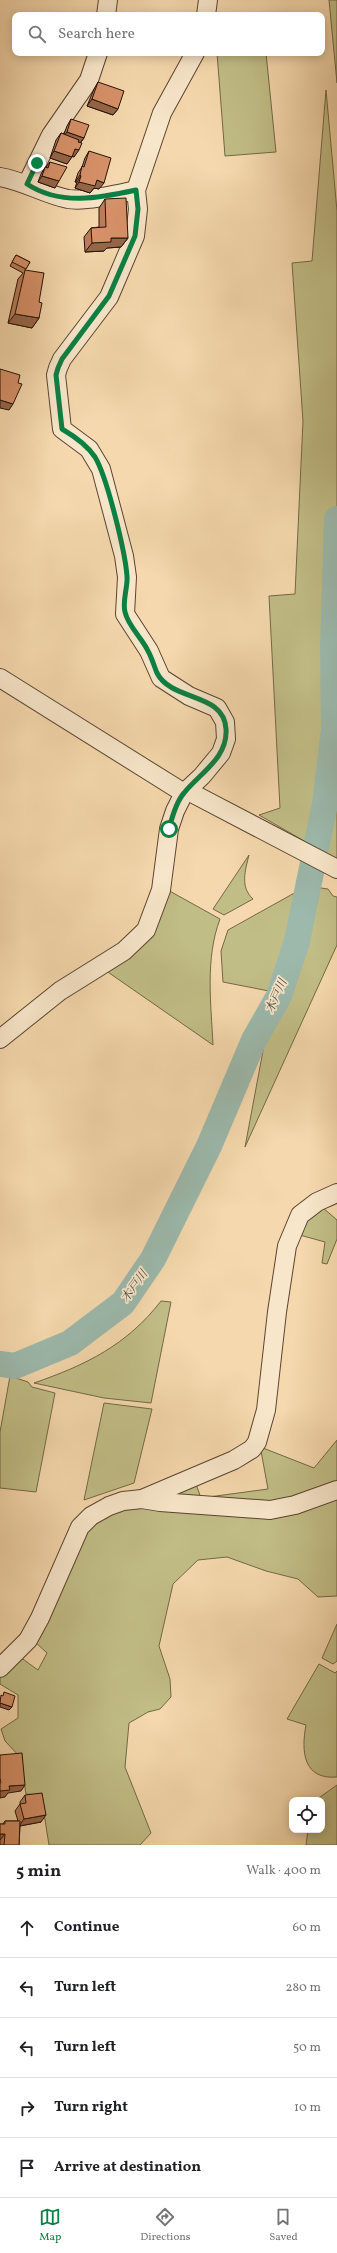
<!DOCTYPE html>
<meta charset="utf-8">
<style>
:root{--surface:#fff;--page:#f2f2f2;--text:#202124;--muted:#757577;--line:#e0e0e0;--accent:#0b8043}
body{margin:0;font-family:Vollkorn,"Noto Serif JP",serif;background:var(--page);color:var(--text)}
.controls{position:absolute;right:12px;bottom:12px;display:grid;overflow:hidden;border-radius:8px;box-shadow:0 2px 10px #0003}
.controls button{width:36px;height:36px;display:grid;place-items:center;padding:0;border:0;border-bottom:1px solid var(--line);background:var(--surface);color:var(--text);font:20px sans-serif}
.stop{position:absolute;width:12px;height:12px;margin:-9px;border:3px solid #0b8043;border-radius:50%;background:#fff}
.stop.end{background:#0b8043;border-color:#fff;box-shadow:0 1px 4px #0008}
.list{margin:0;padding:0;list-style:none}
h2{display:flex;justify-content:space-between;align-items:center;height:52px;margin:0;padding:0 16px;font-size:17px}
h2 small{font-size:13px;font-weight:400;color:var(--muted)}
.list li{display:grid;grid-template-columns:26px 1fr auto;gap:12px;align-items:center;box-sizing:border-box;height:60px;padding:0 16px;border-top:1px solid var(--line)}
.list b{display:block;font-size:15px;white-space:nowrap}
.list em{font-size:13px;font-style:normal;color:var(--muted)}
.icon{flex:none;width:22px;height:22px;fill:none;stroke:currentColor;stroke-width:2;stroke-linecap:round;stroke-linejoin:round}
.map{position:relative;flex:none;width:337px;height:1845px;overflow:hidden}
.search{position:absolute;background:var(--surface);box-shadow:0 2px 10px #0003;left:12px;right:12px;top:12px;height:44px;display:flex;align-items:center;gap:10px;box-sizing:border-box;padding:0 14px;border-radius:8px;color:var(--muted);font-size:15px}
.sheet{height:352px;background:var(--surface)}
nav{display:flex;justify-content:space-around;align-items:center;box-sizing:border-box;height:56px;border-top:1px solid var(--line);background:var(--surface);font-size:11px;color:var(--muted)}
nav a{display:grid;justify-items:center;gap:2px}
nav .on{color:var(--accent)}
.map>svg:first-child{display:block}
.green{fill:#c1bd86;stroke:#746846}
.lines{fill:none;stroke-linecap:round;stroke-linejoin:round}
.river{stroke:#9cb9ac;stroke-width:26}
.minor-casing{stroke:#5a4430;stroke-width:20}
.minor{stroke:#f8e6ca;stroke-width:18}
.wall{fill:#b97d5a;stroke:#261206}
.shaded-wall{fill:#96664a;stroke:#261206}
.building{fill:#d79169;stroke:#261206}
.route{stroke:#0b8043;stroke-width:5}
.labels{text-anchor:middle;stroke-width:3.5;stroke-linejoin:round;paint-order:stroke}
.water-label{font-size:12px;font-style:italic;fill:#4f4c40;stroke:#f8e6ca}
</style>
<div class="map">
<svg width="337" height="1845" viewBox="0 0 337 1845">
<rect width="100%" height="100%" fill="#f5d8ad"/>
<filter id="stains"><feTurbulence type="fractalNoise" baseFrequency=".005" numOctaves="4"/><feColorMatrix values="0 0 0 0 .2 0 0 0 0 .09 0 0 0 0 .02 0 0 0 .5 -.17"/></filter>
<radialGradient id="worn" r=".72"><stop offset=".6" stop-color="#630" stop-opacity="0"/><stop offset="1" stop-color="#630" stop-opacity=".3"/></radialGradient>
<g class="green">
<path d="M329 0H337V83Z"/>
<path d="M217 53H266L276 152 225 156Z"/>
<path d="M326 90 337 211V860L259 815 280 808 269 596 295 594 303 421 292 263 312 261Z"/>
<path d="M249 855C245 871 240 887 253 899L224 915 213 909Z"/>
<path d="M307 886 328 889 333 896 337 897V945L245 1147 274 992 223 982 221 951 228 930Z"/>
<path d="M166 889 220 919C205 959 211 1003 213 1045L102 968 125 954Z"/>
<path d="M322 1207 337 1220V1239L327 1264 322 1263 325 1242 296 1234 298 1227Z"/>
<path d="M161 1301 171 1302 151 1403 104 1398 34 1383C86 1365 127 1345 161 1301Z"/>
<path d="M10 1376 28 1382 32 1387 55 1393 36 1492 0 1488V1432Z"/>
<path d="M104 1403 152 1409 134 1483 84 1500Z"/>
<path d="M337 1440V1486L281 1505 175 1497 176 1491 196 1484 201 1498 268 1489 261 1451 263 1448 314 1468Z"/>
<path d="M337 1494V1596L318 1597 298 1579 266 1571 227 1557 198 1560 173 1584 159 1646 170 1679 171 1697 160 1709 148 1712 129 1723 125 1767 151 1833 140 1845H49L41 1795 26 1794 20 1757 5 1741 1 1729 18 1718V1695L0 1684V1677L20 1657 38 1670 47 1653 33 1640 83 1532 115 1507 269 1513Z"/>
<path d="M337 1624V1661L333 1664 322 1658Z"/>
<path d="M319 1664 335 1673 337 1671V1777C303 1780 301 1751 306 1725L287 1719Z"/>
<path d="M337 1785V1845H306L308 1830H322V1800H316Z"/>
</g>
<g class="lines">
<path class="river" d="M0 1364 15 1366 70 1343 123 1303 153 1259 209 1146 254 1040 279 996 297 941 325 804 334 729 333 647 337 519"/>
<defs>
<g id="minor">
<path d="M106 15 108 0"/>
<path d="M206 15 208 0"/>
<path d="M0 177C24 181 44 194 68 199 86 202 118 194 136 190"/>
<path d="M27 184 51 135 89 80 98 53"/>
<path d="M0 678 184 793"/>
<path d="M186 790 337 869"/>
<path d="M0 1039 60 991 124 951 146 930 161 890 169 829 175 811 184 793 202 776 221 753 226 739 225 722 217 708 189 696 161 678 149 651 125 614 127 577 124 556 101 469 89 449 62 429 56 375 58 368 62 359 109 297 135 236 138 209 136 190 162 113 195 53"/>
<path d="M142 1499 160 1502 270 1510 295 1505 337 1490"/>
<path d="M0 1668 28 1640 40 1618 80 1527 91 1516 109 1506 123 1501 142 1499 234 1460 252 1449 257 1442 266 1410 277 1312 287 1246 300 1215 317 1202 337 1193"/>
</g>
</defs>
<use href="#minor" class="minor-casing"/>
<use href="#minor" class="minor"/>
</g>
<g class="wall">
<path d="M98 82 118 109 113 115 87 106 94 89Z"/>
<path d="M71 119 84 138 81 142 74 157 72 156 67 164 50 158 56 140 61 133 64 134 67 126Z"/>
<path d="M89 151 99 189 94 188 90 193 75 188 77 182H75L78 173 82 167 85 158Z"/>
<path d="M50 162 55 188 38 182 41 174 45 167H46Z"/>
<path d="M105 199 128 238 121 247 107 248 104 251 85 252 84 237 91 228 99 227V208Z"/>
<path d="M16 255 30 262 25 270 39 302V318L32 328 8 323 18 279 23 273 10 266Z"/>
<path d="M25 1795 41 1822 20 1826 19 1845H0V1824H3L5 1821H18L15 1811 20 1804V1802Z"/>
</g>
<g class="shaded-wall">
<path d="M92 99 118 109 113 115 87 106Z"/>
<path d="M67 132 84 138 79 144 62 138Z"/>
<path d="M75 149 79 150 74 157 70 156Z"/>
<path d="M54 151 72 157 67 164 50 158Z"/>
<path d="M80 175 81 176 77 182H75Z"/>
<path d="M42 176 59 181 55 188 38 182Z"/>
<path d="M97 180 104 183 99 189 94 188 90 193 75 188 79 182Z"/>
<path d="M111 238H128L121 247 107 248 104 251 85 252 92 243Z"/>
<path d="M15 314 39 318 32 328 8 323Z"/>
<path d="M0 400 13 404 9 410 0 408Z"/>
<path d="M0 1703 12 1707 9 1710 0 1707Z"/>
<path d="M25 1785 21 1791 8 1793 5 1797 0 1798V1791L9 1786Z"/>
<path d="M46 1815 41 1822 19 1826 24 1819Z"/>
<path d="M0 1834H5L0 1840Z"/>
</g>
<g class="building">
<path d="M98 82 124 91 118 109 92 99Z"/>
<path d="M71 119 89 125 84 138 67 132Z"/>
<path d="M61 133 79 140 78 142 82 143 79 150 75 149 72 157 54 151Z"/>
<path d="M89 151 111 158 104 183 97 180 95 186 79 182 81 176 80 175 82 166 84 167Z"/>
<path d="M50 162 67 167 59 181 42 176 45 167 48 168Z"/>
<path d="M126 198 128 238H111V242L92 243 91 228 106 227 105 199Z"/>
<path d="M16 255 30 262 26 269 12 262Z"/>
<path d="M25 270 44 273 39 302 42 303 39 318 15 314Z"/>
<path d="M0 369 20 375 18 383 22 384 13 404 0 400Z"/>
<path d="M4 1692 15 1696 12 1707 0 1703 1 1695 3 1696Z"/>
<path d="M22 1753 25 1785 9 1786 10 1790 0 1791V1783H1L0 1778V1755Z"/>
<path d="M42 1793 46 1815 24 1819 20 1804 26 1803 25 1795Z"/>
<path d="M5 1821H20L19 1845H4L5 1834H0V1824H5Z"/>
</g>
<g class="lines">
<path class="route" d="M37 163 27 184C60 206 100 198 136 190L138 209 135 236 109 296 62 359 58 368 56 375 62 429C74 436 87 445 95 457 107 477 125 551 127 576 128 587 122 601 125 612 128 626 142 638 148 651 152 658 154 666 157 673 172 702 224 692 226 729 228 758 200 773 184 793 176 802 172 817 169 829"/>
</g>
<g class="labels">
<g class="water-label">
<text transform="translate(276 996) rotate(-66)" y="4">木戸川</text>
<text transform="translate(134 1286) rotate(-54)" y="4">木戸川</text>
</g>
</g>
<rect width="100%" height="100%" filter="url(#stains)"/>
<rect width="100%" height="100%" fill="url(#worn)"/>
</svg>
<div class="controls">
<button><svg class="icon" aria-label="locate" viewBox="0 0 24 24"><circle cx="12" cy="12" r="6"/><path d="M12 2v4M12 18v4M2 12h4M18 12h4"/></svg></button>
</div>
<div class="stop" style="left:169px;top:829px"></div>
<div class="stop end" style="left:37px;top:163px"></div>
<div class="search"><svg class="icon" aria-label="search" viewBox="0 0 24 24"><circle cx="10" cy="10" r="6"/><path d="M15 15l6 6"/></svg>Search here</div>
</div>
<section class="sheet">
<h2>5 min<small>Walk · 400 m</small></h2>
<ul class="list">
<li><svg class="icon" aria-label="ahead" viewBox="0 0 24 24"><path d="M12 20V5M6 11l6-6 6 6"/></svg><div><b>Continue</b></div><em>60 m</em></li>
<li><svg class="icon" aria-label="left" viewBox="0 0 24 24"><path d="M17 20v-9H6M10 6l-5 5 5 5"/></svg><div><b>Turn left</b></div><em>280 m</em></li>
<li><svg class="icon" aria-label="left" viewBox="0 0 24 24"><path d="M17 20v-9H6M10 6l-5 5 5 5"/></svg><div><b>Turn left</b></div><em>50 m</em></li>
<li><svg class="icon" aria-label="right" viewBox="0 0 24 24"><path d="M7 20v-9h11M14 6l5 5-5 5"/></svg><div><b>Turn right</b></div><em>10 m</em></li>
<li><svg class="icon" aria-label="arrive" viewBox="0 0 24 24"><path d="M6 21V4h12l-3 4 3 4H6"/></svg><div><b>Arrive at destination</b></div></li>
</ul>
</section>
<nav>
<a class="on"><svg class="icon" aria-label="map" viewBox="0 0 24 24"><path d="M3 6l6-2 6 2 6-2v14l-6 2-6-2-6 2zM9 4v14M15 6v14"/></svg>Map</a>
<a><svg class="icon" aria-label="directions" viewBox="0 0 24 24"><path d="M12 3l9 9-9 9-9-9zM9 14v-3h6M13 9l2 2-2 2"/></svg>Directions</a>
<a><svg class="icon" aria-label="saved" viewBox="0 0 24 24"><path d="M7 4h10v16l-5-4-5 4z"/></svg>Saved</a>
</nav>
